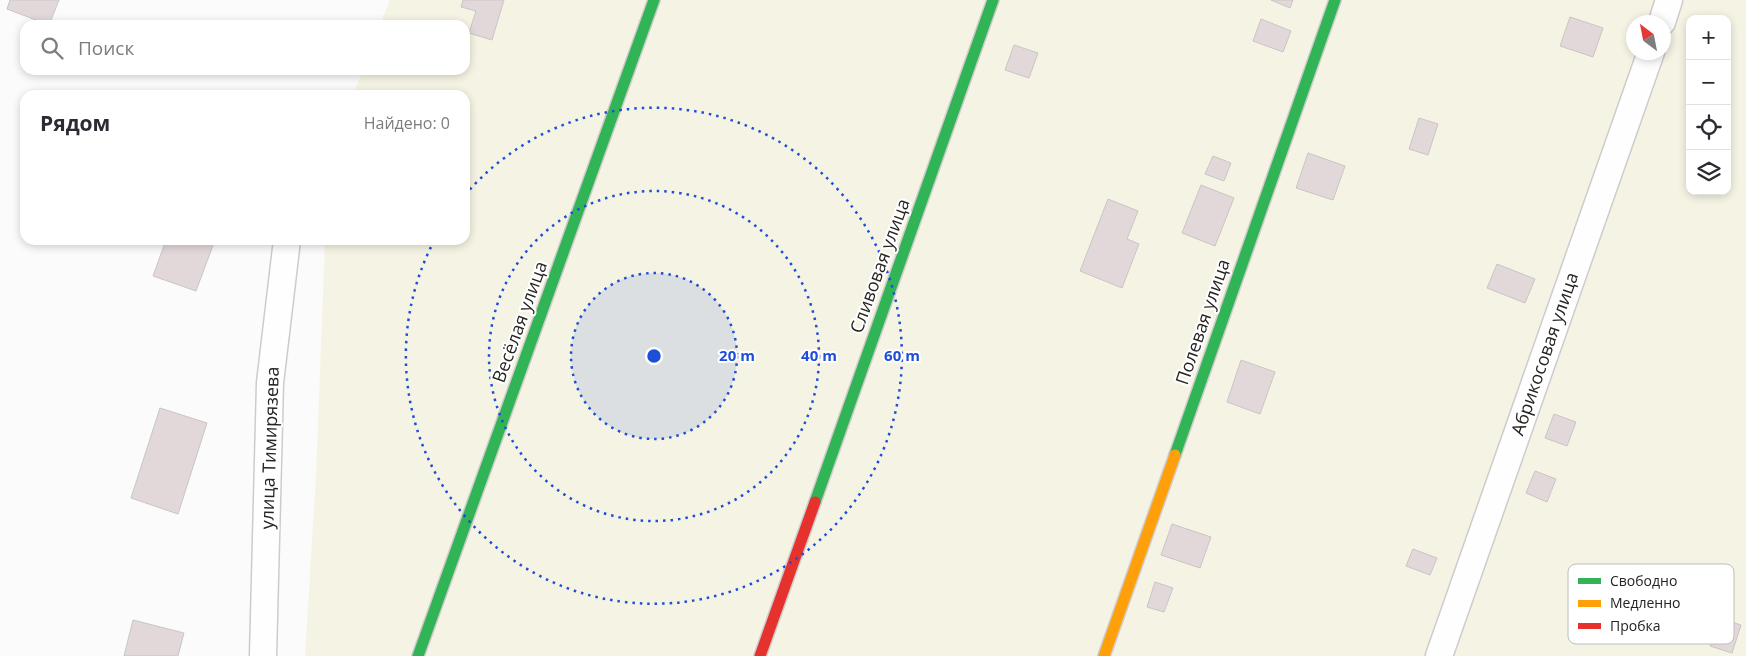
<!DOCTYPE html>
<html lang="ru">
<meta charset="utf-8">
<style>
:root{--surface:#fff;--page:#f7f7f7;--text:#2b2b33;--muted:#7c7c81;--line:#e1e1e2}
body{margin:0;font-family:"Open Sans",sans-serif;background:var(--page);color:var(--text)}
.controls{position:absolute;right:15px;top:15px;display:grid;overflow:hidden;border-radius:10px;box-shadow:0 2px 8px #0003}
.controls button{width:45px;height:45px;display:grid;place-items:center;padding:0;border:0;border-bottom:1px solid var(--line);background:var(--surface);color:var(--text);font:25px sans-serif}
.compass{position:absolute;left:1626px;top:15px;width:45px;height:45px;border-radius:50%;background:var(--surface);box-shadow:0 2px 8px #0003;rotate:328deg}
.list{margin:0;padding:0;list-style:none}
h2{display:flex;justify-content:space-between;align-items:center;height:65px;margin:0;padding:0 20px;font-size:21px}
h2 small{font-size:16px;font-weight:400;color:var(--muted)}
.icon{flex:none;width:28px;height:28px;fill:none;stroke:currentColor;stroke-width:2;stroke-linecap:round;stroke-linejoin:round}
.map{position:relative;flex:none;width:1746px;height:656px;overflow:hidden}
.search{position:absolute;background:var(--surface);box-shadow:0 2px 8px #0003;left:20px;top:20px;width:450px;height:55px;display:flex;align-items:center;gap:12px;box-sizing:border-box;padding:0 18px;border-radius:15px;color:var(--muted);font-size:19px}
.panel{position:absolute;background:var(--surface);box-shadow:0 2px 8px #0003;left:20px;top:90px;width:450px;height:155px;border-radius:15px}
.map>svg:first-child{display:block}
.green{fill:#f5f4e4;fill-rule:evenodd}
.building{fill:#e3d8d9;stroke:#c7c5c5}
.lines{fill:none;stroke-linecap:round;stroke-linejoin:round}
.street-casing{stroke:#cecbcb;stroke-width:29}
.fast-casing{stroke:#cecbcb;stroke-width:14}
.slow-casing{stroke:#cecbcb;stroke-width:14}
.jam-casing{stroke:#cecbcb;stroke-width:14}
.street{stroke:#fffefe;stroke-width:26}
.fast{stroke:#30b455;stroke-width:11}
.slow{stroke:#ff9f0a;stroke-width:11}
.jam{stroke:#e5322d;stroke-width:11}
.ring{fill:none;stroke:#1d4ed8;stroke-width:2.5;stroke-dasharray:2.5 5}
.labels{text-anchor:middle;stroke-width:4;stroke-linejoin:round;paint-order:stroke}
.street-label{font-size:18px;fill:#272321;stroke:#fff}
.key{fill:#fff;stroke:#bebdbc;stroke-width:1}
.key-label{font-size:14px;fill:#272321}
.centre{fill:#1d4ed8;stroke:#fff;stroke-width:2.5}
.ring-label{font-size:15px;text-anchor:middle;font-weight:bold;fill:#1d4ed8;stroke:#fff;stroke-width:4;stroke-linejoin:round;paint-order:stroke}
</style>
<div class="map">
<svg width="1746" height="656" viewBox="0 0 1746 656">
<rect width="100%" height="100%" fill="#fcfbfb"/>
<path class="green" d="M390 0H1746V656H305L316 475 325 240H465V95H353L363 70H465V25H380ZM1690 19H1727V191H1690ZM1634 22H1664V52H1634Z"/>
<g class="building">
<path d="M10 0H59L49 25 7 9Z"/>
<path d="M463 0H504L492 40 469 33 476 11 461 7Z"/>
<path d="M1271 0H1293L1290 8Z"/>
<path d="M1570 17 1603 28 1593 57 1560 46Z"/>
<path d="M1261 19 1291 31 1283 52 1253 41Z"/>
<path d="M1014 45 1038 53 1029 78 1005 70Z"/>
<path d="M1419 118 1438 124 1428 155 1409 149Z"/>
<path d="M1308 153 1345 166 1333 200 1296 188Z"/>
<path d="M1213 156 1231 163 1224 181 1205 174Z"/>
<path d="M1201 185 1234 198 1215 246 1182 233Z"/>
<path d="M1108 199 1138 211 1127 239 1139 244 1122 288 1080 271Z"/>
<path d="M166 240H215L196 291 153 276Z"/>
<path d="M1497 264 1535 279 1525 303 1487 288Z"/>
<path d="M1241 360 1275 372 1260 414 1227 402Z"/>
<path d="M160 408 207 423 178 514 131 498Z"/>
<path d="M1554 414 1576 422 1567 446 1545 438Z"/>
<path d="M1535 471 1556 479 1547 502 1526 493Z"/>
<path d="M1172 524 1211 537 1200 568 1161 555Z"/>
<path d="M1413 549 1437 558 1430 575 1406 566Z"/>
<path d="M1155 582 1173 588 1164 612 1147 607Z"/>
<path d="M1719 618 1741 625 1732 653 1710 646Z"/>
<path d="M133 620 184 633 178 656H124Z"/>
</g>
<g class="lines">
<defs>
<g id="street">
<path d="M1662 22 1669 0"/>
<path d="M263 656 270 383 287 240"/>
<path d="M1439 656 1651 52"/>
</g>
<g id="fast">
<path d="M1175 455 1335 0"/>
<path d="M815 502 993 0"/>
<path d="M418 656 654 0"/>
</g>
<path id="slow" d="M1104 656 1175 455"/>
<path id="jam" d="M760 656 815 502"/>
</defs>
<use href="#street" class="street-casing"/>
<use href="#fast" class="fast-casing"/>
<use href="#slow" class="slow-casing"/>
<use href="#jam" class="jam-casing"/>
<use href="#street" class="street"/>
<use href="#fast" class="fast"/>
<use href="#slow" class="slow"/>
<use href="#jam" class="jam"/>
</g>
<circle cx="654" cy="356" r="83" fill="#1d4ed8" fill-opacity=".12"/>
<g class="ring">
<circle cx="654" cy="356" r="83"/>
<circle cx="654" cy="356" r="165"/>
<path d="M465 195A248 248 0 1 1 434 241"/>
</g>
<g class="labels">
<g class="street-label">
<text transform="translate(880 266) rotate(-70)" y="6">Сливовая улица</text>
<text transform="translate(520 322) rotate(-70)" y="6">Весёлая улица</text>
<text transform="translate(1203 322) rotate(-71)" y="6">Полевая улица</text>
<text transform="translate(1545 354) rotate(-71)" y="6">Абрикосовая улица</text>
<text transform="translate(270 448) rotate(-88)" y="6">улица Тимирязева</text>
</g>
</g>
<rect x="1568" y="564" width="166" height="80" rx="8" class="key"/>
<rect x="1578" y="578" width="23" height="6" fill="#30b455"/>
<rect x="1578" y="600" width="23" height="7" fill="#ff9f0a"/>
<rect x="1578" y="623" width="23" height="6" fill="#e5322d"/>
<g class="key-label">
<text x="1610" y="586">Свободно</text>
<text x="1610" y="608">Медленно</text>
<text x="1610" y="631">Пробка</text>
</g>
<circle cx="654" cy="356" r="8" class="centre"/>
<g class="ring-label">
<text x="737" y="361">20 m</text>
<text x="819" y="361">40 m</text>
<text x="902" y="361">60 m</text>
</g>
</svg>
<div class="controls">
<button>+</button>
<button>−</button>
<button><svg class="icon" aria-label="locate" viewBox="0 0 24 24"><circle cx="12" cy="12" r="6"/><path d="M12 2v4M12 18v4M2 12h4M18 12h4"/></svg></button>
<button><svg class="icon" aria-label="layers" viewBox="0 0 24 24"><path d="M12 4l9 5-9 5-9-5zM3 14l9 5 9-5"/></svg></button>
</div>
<svg class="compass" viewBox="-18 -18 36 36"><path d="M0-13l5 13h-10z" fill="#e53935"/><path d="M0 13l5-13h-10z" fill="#7c7c81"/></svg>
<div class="search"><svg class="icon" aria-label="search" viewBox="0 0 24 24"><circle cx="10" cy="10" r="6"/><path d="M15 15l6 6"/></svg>Поиск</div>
<section class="panel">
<h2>Рядом<small>Найдено: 0</small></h2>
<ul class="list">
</ul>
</section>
</div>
